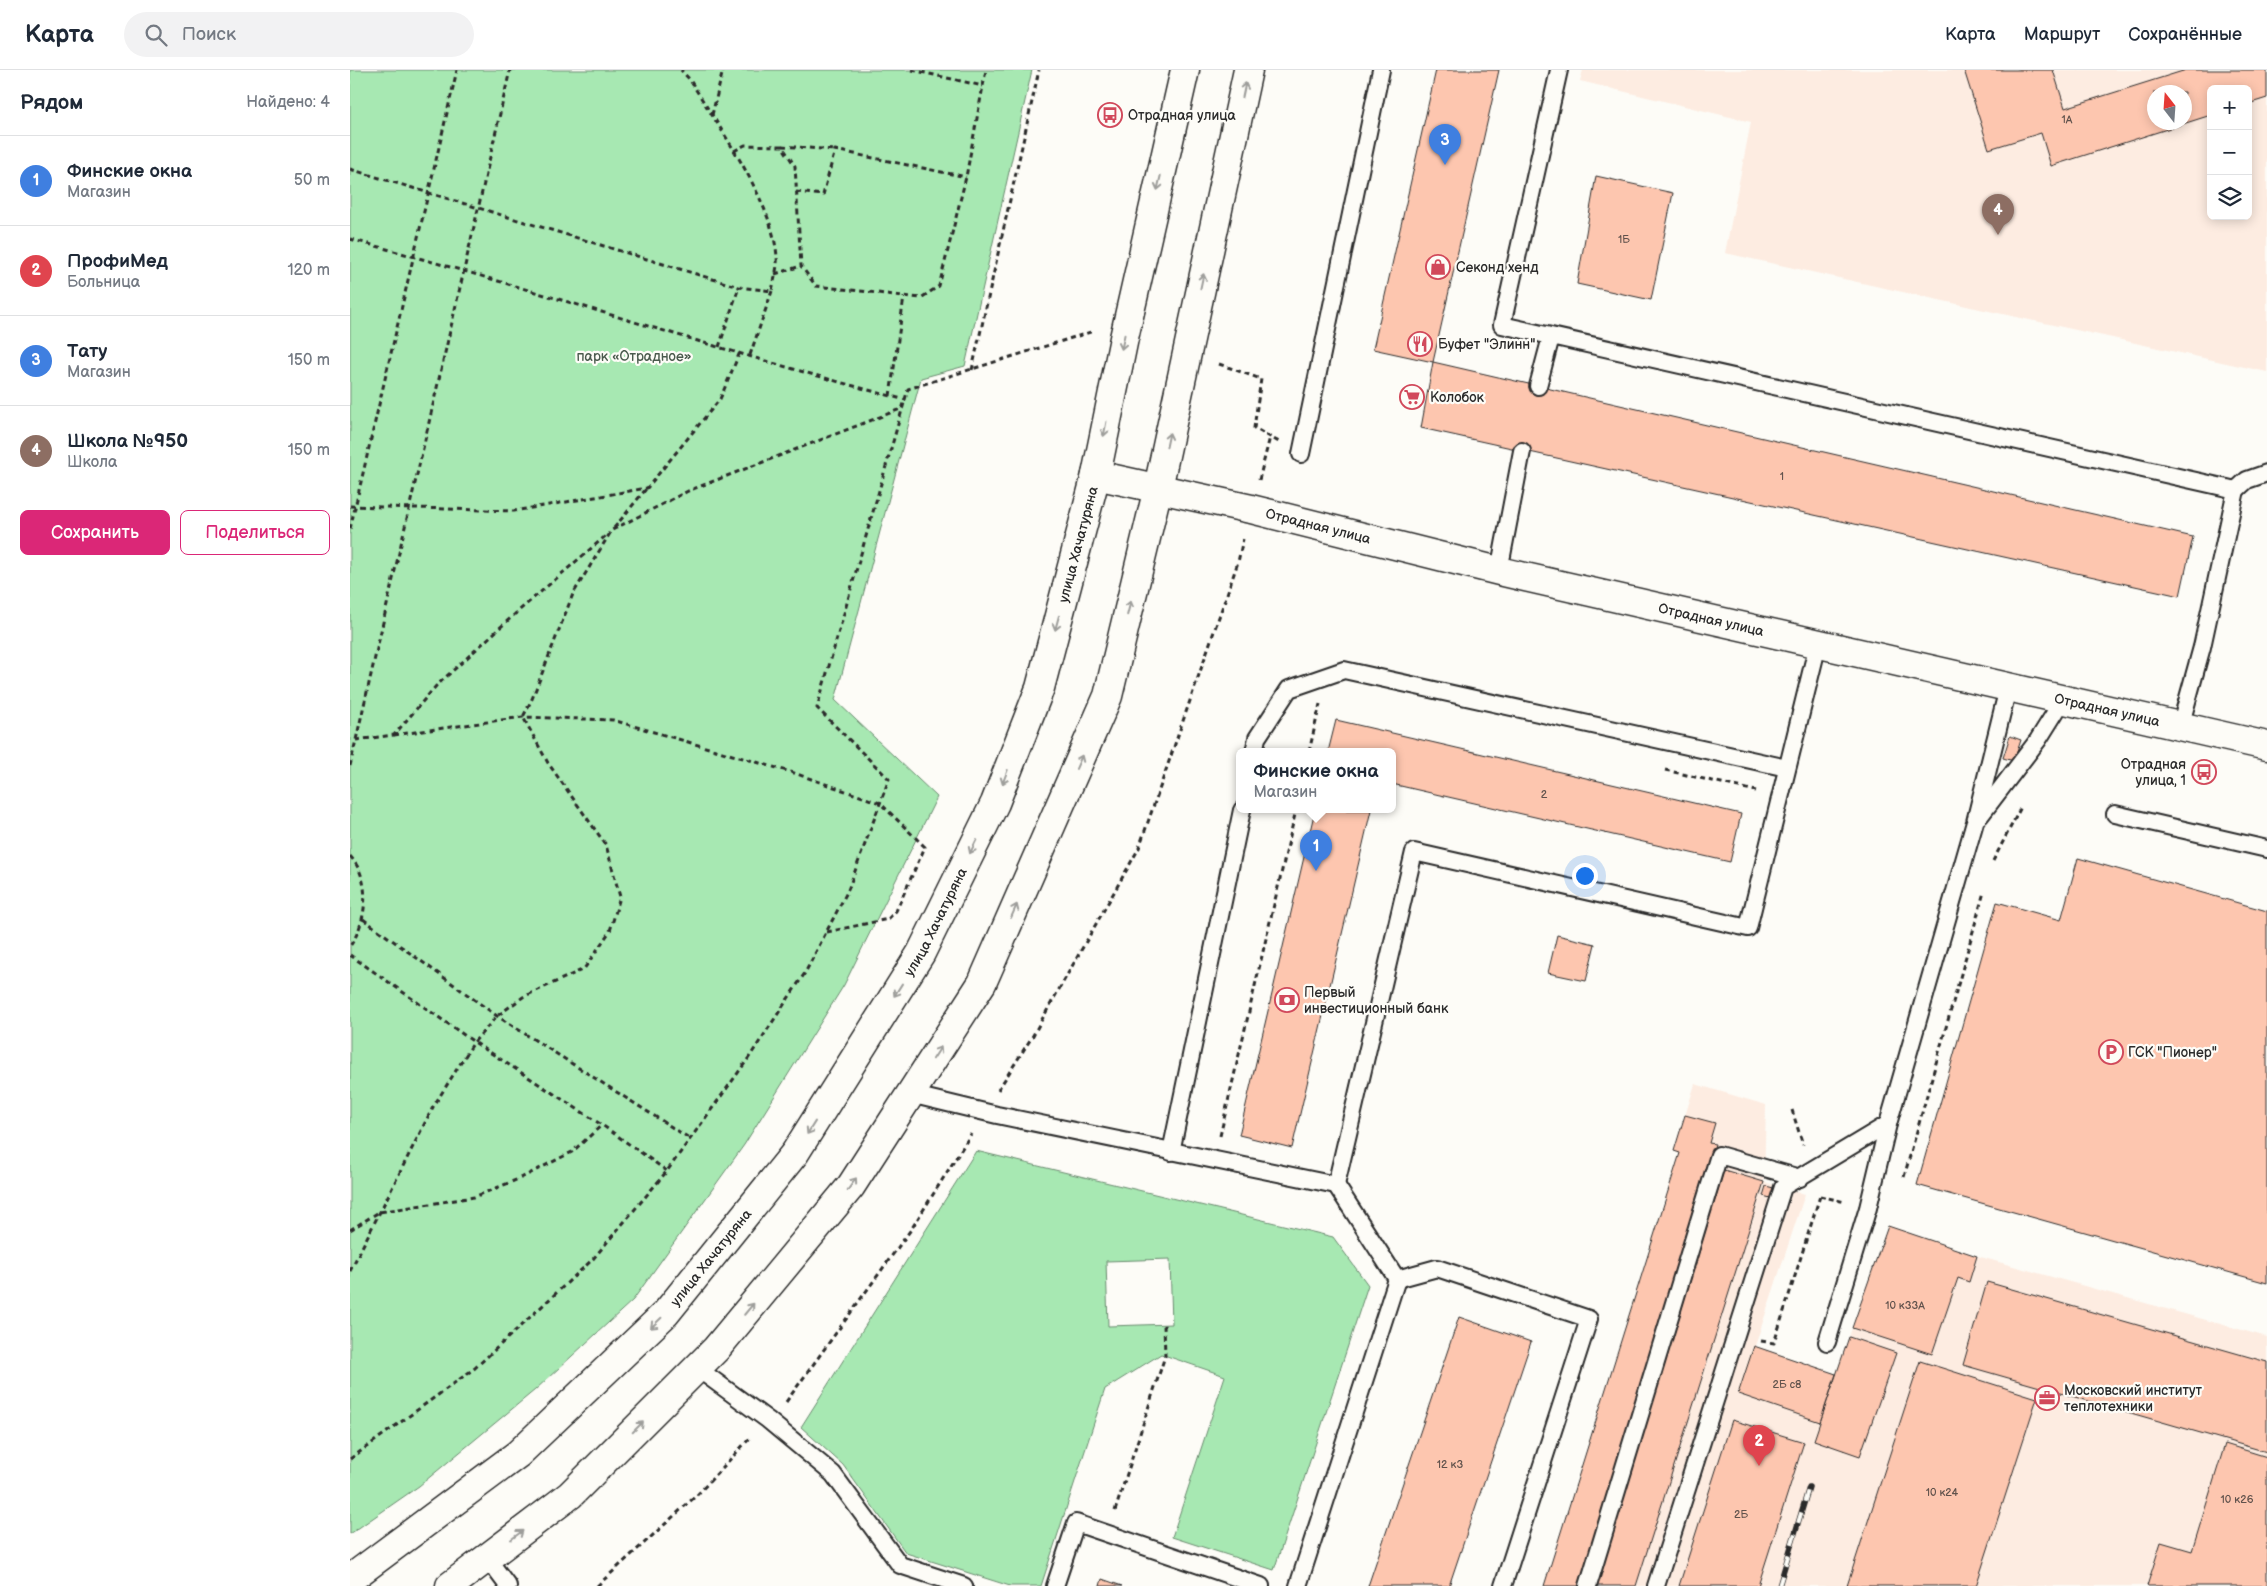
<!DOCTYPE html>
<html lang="ru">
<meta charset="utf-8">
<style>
:root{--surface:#fff;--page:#f2f2f3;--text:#1f2937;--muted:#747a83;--line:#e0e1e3;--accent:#db2777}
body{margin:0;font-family:"Balsamiq Sans",sans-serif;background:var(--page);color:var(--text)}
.controls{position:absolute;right:15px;top:15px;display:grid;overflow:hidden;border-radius:8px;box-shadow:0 2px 12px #0003}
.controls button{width:45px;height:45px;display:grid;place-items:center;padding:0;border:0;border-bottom:1px solid var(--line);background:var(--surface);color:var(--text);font:25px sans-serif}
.compass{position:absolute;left:1797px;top:15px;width:45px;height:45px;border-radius:50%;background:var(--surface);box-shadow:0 2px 12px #0003;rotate:343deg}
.you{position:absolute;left:1234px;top:805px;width:18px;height:18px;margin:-12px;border:4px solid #fff;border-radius:50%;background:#1a73e8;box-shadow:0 0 0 8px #1a73e833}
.badge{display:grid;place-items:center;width:32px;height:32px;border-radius:50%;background:var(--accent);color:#fff;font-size:16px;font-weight:700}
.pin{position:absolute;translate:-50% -41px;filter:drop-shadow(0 1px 2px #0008)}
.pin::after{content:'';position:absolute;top:26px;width:18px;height:15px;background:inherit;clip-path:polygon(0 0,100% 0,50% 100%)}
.popup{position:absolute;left:886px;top:678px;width:160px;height:65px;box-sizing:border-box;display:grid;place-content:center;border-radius:8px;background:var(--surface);filter:drop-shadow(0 1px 4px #0005);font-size:16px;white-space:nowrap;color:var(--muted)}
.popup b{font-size:19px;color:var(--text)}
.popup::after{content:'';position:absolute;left:50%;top:100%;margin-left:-10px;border:10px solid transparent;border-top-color:var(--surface)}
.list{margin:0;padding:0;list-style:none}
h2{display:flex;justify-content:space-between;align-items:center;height:65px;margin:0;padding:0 20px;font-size:21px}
h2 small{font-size:16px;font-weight:400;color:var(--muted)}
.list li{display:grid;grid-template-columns:32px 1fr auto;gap:15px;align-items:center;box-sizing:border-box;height:90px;padding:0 20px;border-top:1px solid var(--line)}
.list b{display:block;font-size:19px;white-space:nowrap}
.list p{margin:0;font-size:16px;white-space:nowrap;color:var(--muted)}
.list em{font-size:16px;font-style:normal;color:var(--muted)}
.actions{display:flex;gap:10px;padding:15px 20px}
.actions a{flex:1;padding:11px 0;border:1px solid var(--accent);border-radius:8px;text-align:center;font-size:18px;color:var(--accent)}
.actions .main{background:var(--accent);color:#fff}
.icon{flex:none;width:28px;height:28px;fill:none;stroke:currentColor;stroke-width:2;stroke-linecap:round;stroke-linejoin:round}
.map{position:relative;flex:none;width:1917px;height:1516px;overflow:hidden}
header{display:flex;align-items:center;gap:30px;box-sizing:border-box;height:70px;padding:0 25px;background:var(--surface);border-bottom:1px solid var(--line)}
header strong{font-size:24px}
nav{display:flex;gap:28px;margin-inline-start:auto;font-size:18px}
.search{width:350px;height:45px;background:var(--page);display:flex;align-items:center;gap:12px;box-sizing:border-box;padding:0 18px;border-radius:28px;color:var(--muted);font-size:19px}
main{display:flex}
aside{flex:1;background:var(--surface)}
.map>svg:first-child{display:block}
.built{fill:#fdece1;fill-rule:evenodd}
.green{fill:#a7e8b2;stroke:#698a6e;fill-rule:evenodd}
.building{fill:#fdc6af;stroke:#2b2b2b;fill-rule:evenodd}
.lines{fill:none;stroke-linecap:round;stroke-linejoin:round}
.lane-casing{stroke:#2b2b2b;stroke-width:20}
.secondary-casing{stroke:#2b2b2b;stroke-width:31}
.path{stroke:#2b2b2b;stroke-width:3;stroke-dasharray:5 4;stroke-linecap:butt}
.lane{stroke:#fdfcf7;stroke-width:16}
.secondary{stroke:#fdfcf7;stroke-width:28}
.rail-casing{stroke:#2b2b2b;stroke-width:5.5}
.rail{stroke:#fdfcf7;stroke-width:4;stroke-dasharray:11;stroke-linecap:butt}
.oneway{stroke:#9e9e9b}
.labels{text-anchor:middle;stroke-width:4.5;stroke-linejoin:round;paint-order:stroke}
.number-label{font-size:11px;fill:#60524c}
.poi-label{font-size:14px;fill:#2b2b2b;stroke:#fdfcf7;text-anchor:start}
.park-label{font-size:14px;fill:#4a5a4d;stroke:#fdfcf7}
.street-label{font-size:14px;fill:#2b2b2b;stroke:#fdfcf7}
</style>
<header>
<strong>Карта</strong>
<div class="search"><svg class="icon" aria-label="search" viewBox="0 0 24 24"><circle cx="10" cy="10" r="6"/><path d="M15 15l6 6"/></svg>Поиск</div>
<nav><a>Карта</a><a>Маршрут</a><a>Сохранённые</a></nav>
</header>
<main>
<aside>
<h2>Рядом<small>Найдено: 4</small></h2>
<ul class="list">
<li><span class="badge" style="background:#3f7fe0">1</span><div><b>Финские окна</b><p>Магазин</p></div><em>50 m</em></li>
<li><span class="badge" style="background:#e0444e">2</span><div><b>ПрофиМед</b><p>Больница</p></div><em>120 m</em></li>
<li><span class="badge" style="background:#3f7fe0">3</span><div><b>Тату</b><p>Магазин</p></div><em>150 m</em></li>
<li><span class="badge" style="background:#8d6e63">4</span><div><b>Школа №950</b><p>Школа</p></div><em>150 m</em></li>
</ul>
<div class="actions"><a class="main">Сохранить</a><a>Поделиться</a></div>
</aside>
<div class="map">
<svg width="1917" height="1516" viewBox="0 0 1917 1516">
<rect width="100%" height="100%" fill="#fdfcf7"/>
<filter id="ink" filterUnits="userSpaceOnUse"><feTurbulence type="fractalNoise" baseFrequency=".02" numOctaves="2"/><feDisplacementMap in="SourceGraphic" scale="10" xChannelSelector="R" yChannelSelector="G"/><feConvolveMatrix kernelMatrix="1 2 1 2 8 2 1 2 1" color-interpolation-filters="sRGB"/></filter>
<g filter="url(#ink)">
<g class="built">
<path d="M1233 0H1917V302L1375 183 1401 52 1230 11ZM1861 19H1898V146H1861ZM1804 22H1834V52H1804Z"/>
<path d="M1345 1014 1416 1035 1414 1112 1455 1124 1405 1276 1486 1304 1538 1156 1627 1186 1917 1267V1516H1195L1330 1084 1324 1081Z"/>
</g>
<g class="green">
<path d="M0 0H682L615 296 571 308 485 630 587 727 494 915 394 1075 283 1230 185 1320 69 1416 0 1464Z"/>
<path d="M626 1081 983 1167 1018 1215 924 1500 822 1467 875 1306 811 1284 755 1319 691 1516H660L556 1483 493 1395 451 1357ZM820 1189 822 1254 758 1256 756 1191Z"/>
</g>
<g class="building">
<path d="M1086 0H1149L1083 292 1023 279Z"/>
<path d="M1614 0H1703L1715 38 1836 0H1917V28L1898 34V19H1861V45L1701 96 1691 63 1639 79ZM1804 22H1834V52H1804Z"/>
<path d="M1246 106 1323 123 1301 230 1227 214Z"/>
<path d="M1083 292 1843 467 1830 526 1071 358Z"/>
<path d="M986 650 1391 744 1380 792 1042 714V682H978Z"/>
<path d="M1660 666 1671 670 1664 691 1653 688Z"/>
<path d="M965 740H1021L942 1078 889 1065Z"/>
<path d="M1728 788 1917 841V1213L1567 1115 1647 832 1711 850Z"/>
<path d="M1207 865 1245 874 1236 911 1198 903Z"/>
<path d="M1335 1045 1365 1053 1359 1073 1365 1074 1230 1516H1194L1330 1083 1324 1081Z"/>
<path d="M1374 1100 1414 1112 1286 1516H1247Z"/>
<path d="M1416 1116 1427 1119 1424 1129 1413 1126Z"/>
<path d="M1538 1156 1627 1186 1619 1212 1608 1208 1582 1284 1502 1258Z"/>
<path d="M1637 1212 1917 1292V1382L1613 1295Z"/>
<path d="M1109 1247 1181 1272 1099 1516H1018Z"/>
<path d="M1499 1267 1546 1283 1510 1386 1464 1370Z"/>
<path d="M1404 1276 1486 1304 1470 1352 1388 1324Z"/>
<path d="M1570 1291 1687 1328 1626 1516H1497Z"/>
<path d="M1382 1350 1454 1372 1408 1516H1329Z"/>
<path d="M1875 1374 1917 1387V1516H1797L1811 1472 1842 1481Z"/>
<path d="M752 1509 772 1516H750Z"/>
</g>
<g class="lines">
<defs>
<g id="lane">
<path d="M1209 0 1152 255 1886 420 1852 577 1830 657"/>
<path d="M1188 316 1201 267"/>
<path d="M951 384 1031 0"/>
<path d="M1886 420 1897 410 1917 403"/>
<path d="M1149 501 1172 381"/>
<path d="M904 682 907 668 939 619 994 600 1437 698"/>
<path d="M1765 744 1917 779"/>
<path d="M1630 746 1688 670 1713 630"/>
<path d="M560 1024 647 1045 986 1115 1064 782 1398 858 1468 574"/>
<path d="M821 1082 892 740"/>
<path d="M1047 1209 1087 1198 1239 1249 1153 1516"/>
<path d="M1477 1272 1518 1138 1538 1054 1625 752 1658 618"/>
<path d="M347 1298 418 1350 483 1404 550 1495 614 1516"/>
<path d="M137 1488 158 1516"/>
<path d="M705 1516 726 1453 911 1516"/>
<path d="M948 1516 1047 1209 986 1115"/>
<path d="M1238 1516 1369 1085 1450 1108"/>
<path d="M1306 1516 1433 1117 1538 1054"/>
</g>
<g id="secondary">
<path id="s1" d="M746 405 901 439 1149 501 1917 676"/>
<path id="s2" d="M0 1509 168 1384 316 1243 445 1083 571 883 645 733 690 618 746 405 774 268 835 0"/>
<path d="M100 1516 220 1425 366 1279 501 1116 632 913 758 626 808 418 898 0"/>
</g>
</defs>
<use href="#lane" class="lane-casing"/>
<use href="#secondary" class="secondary-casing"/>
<g class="path">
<path d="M562 0 633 16"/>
<path d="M362 45 373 0"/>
<path d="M432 76 485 80"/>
<path d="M384 81 395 75 432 76 445 96 451 196 466 216 571 228 589 216 616 107 636 0"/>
<path d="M0 99 389 217 422 221C424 210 428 197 427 187 423 131 369 58 340 10L331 0"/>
<path d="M446 122 473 125 485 80 616 107"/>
<path d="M0 169C186 219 369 281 556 330"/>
<path d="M425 204 451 196"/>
<path d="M369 277 389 217"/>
<path d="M400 285 422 221"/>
<path d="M869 294 911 309 904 358 929 372"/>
<path d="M622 300 689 0"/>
<path d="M540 326 554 227"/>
<path d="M909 410 920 367"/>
<path d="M0 436 164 441 297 418 370 329 390 282"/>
<path d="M264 458 296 419"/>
<path d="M0 459 107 0"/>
<path d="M44 665 173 647 263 650 444 703 530 733 575 777 546 841 538 849 477 862"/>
<path d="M6 670 44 665 86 616 165 544 259 463"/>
<path d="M959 682 970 634"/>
<path d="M0 696 160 0"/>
<path d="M1315 700 1406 721"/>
<path d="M0 786C22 810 17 852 0 876"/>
<path d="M1643 791 1671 737"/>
<path d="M13 849 147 946 339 1068"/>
<path d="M0 885 124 972 252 1055 317 1101"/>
<path d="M648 1020 682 967 789 778 888 492 893 469"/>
<path d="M1442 1040 1453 1075"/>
<path d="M870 1066 946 740"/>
<path d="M1554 1107 1634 822"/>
<path d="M1470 1126 1495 1132"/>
<path d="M0 1160 29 1142 124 1127 171 1108 222 1082 252 1055"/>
<path d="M0 1201 83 1037 124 972 147 946 173 927 234 899 260 861 270 827 256 775 198 693 173 647 182 629 223 524 262 460 338 421 553 338"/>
<path d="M1411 1271 1424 1273 1470 1126"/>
<path d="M436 1332 562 1158 621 1064"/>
<path d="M0 1389 125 1298 243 1189 317 1101 398 989 455 903 498 820 539 709 467 638 558 319 744 261"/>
<path d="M765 1441 815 1286 814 1254"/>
<path d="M247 1516 347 1425 400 1368"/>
</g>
<use href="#lane" class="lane"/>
<use href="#secondary" class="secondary"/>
<defs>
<path id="rail" d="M1429 1516 1459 1417"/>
</defs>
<use href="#rail" class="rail-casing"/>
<use href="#rail" class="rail"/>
</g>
<defs><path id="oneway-shaft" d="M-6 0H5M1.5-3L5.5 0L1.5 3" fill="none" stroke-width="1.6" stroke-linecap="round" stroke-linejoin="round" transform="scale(1.25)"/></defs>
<g class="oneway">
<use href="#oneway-shaft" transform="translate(894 20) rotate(-78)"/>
<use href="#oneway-shaft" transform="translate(809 113) rotate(103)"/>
<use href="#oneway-shaft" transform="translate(852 211) rotate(-78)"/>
<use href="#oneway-shaft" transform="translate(773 272) rotate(102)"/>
<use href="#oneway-shaft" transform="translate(755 359) rotate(101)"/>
<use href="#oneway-shaft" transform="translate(818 370) rotate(-78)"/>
<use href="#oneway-shaft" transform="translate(779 538) rotate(-76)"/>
<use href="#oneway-shaft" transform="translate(707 553) rotate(105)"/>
<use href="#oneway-shaft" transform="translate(729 692) rotate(-66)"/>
<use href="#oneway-shaft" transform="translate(655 707) rotate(111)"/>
<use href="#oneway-shaft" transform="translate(623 777) rotate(116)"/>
<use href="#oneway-shaft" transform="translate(664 841) rotate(-66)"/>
<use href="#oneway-shaft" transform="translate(548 920) rotate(122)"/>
<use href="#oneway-shaft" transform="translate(587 983) rotate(-57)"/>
<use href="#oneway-shaft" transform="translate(461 1058) rotate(122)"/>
<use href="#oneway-shaft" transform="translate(502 1114) rotate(-55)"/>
<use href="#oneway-shaft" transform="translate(399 1239) rotate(-50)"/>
<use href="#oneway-shaft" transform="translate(306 1253) rotate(136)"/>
<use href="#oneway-shaft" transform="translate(288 1357) rotate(-45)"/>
<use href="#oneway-shaft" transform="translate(167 1465) rotate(-37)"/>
</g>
</g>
<defs>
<symbol id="bus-ring" viewBox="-11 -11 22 22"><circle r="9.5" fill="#fdfcf7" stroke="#d1495b" stroke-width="1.5"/><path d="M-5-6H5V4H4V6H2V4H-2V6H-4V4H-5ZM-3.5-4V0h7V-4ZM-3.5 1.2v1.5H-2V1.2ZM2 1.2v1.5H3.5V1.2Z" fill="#d1495b"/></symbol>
<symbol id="shop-ring" viewBox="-11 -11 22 22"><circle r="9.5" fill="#fdfcf7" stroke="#d1495b" stroke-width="1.5"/><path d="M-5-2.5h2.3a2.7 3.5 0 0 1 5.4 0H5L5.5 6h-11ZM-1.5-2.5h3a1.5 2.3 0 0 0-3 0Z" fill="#d1495b"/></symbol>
<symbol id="restaurant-ring" viewBox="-11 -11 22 22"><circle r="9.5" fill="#fdfcf7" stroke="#d1495b" stroke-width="1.5"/><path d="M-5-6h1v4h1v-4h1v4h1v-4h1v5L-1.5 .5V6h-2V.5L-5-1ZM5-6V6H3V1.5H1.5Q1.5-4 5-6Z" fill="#d1495b"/></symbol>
<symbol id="supermarket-ring" viewBox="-11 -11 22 22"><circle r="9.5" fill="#fdfcf7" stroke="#d1495b" stroke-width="1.5"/><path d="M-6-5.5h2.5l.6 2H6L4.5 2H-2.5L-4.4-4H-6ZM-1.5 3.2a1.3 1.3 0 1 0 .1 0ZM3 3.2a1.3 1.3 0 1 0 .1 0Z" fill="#d1495b"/></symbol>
<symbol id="bank-ring" viewBox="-11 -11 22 22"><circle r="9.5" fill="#fdfcf7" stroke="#d1495b" stroke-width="1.5"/><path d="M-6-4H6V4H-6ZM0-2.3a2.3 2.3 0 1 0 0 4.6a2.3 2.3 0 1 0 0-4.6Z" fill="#d1495b"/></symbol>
<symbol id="parking-ring" viewBox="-11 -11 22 22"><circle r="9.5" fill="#fdfcf7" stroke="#d1495b" stroke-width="1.5"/><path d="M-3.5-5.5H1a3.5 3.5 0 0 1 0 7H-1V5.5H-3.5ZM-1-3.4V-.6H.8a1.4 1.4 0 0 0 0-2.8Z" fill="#d1495b"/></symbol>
<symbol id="office-ring" viewBox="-11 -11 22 22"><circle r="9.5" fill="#fdfcf7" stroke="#d1495b" stroke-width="1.5"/><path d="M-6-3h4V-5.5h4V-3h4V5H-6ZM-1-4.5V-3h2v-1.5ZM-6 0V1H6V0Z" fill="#d1495b"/></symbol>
</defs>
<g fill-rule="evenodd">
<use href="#bus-ring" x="746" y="31" width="28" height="28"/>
<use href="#shop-ring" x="1074" y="183" width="28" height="28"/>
<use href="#restaurant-ring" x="1056" y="260" width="28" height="28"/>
<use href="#supermarket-ring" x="1048" y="313" width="28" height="28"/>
<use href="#bus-ring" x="1840" y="688" width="28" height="28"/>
<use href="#bank-ring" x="923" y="916" width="28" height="28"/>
<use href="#parking-ring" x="1747" y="968" width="28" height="28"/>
<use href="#office-ring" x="1683" y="1314" width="28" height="28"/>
</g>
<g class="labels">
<g class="number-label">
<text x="1717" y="53">1А</text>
<text x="1274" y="173">1Б</text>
<text x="1432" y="410">1</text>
<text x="1194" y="728">2</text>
<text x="1555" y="1239">10 к33А</text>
<text x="1437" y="1318">2Б с8</text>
<text x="1100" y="1398">12 к3</text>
<text x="1592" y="1426">10 к24</text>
<text x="1887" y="1433">10 к26</text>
<text x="1391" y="1448">2Б</text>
</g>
<g class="poi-label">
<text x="778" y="50">Отрадная улица</text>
<text x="1106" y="202">Секонд хенд</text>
<text x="1088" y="279">Буфет "Элинн"</text>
<text x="1080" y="332">Колобок</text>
<text x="1836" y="699" text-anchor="end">Отрадная<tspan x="1836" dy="16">улица, 1</tspan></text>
<text x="954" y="927">Первый<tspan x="954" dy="16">инвестиционный банк</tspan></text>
<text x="1778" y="987">ГСК "Пионер"</text>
<text x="1714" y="1325">Московский институт<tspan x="1714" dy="16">теплотехники</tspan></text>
</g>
<g class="park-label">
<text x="284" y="291">парк «Отрадное»</text>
</g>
<g class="street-label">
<text dy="5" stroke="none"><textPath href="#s1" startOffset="228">Отрадная улица</textPath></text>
<text dy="5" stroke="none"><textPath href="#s2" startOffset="1295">улица Хачатуряна</textPath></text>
<text dy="5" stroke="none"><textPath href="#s1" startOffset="632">Отрадная улица</textPath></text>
<text dy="5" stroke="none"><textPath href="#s1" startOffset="1038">Отрадная улица</textPath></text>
<text dy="5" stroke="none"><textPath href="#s2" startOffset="890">улица Хачатуряна</textPath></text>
<text dy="5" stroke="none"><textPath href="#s2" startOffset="485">улица Хачатуряна</textPath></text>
</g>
</g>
</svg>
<div class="controls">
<button>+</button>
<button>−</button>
<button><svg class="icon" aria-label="layers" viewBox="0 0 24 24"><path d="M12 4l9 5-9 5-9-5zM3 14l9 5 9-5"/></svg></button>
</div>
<svg class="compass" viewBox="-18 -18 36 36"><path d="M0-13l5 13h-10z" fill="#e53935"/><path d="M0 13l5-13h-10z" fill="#747a83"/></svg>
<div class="you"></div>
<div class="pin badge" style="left:966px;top:801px;background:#3f7fe0">1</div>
<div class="popup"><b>Финские окна</b>Магазин</div>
<div class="pin badge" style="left:1409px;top:1396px;background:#e0444e">2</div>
<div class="pin badge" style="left:1095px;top:95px;background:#3f7fe0">3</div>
<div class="pin badge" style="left:1648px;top:165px;background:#8d6e63">4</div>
</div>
</main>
